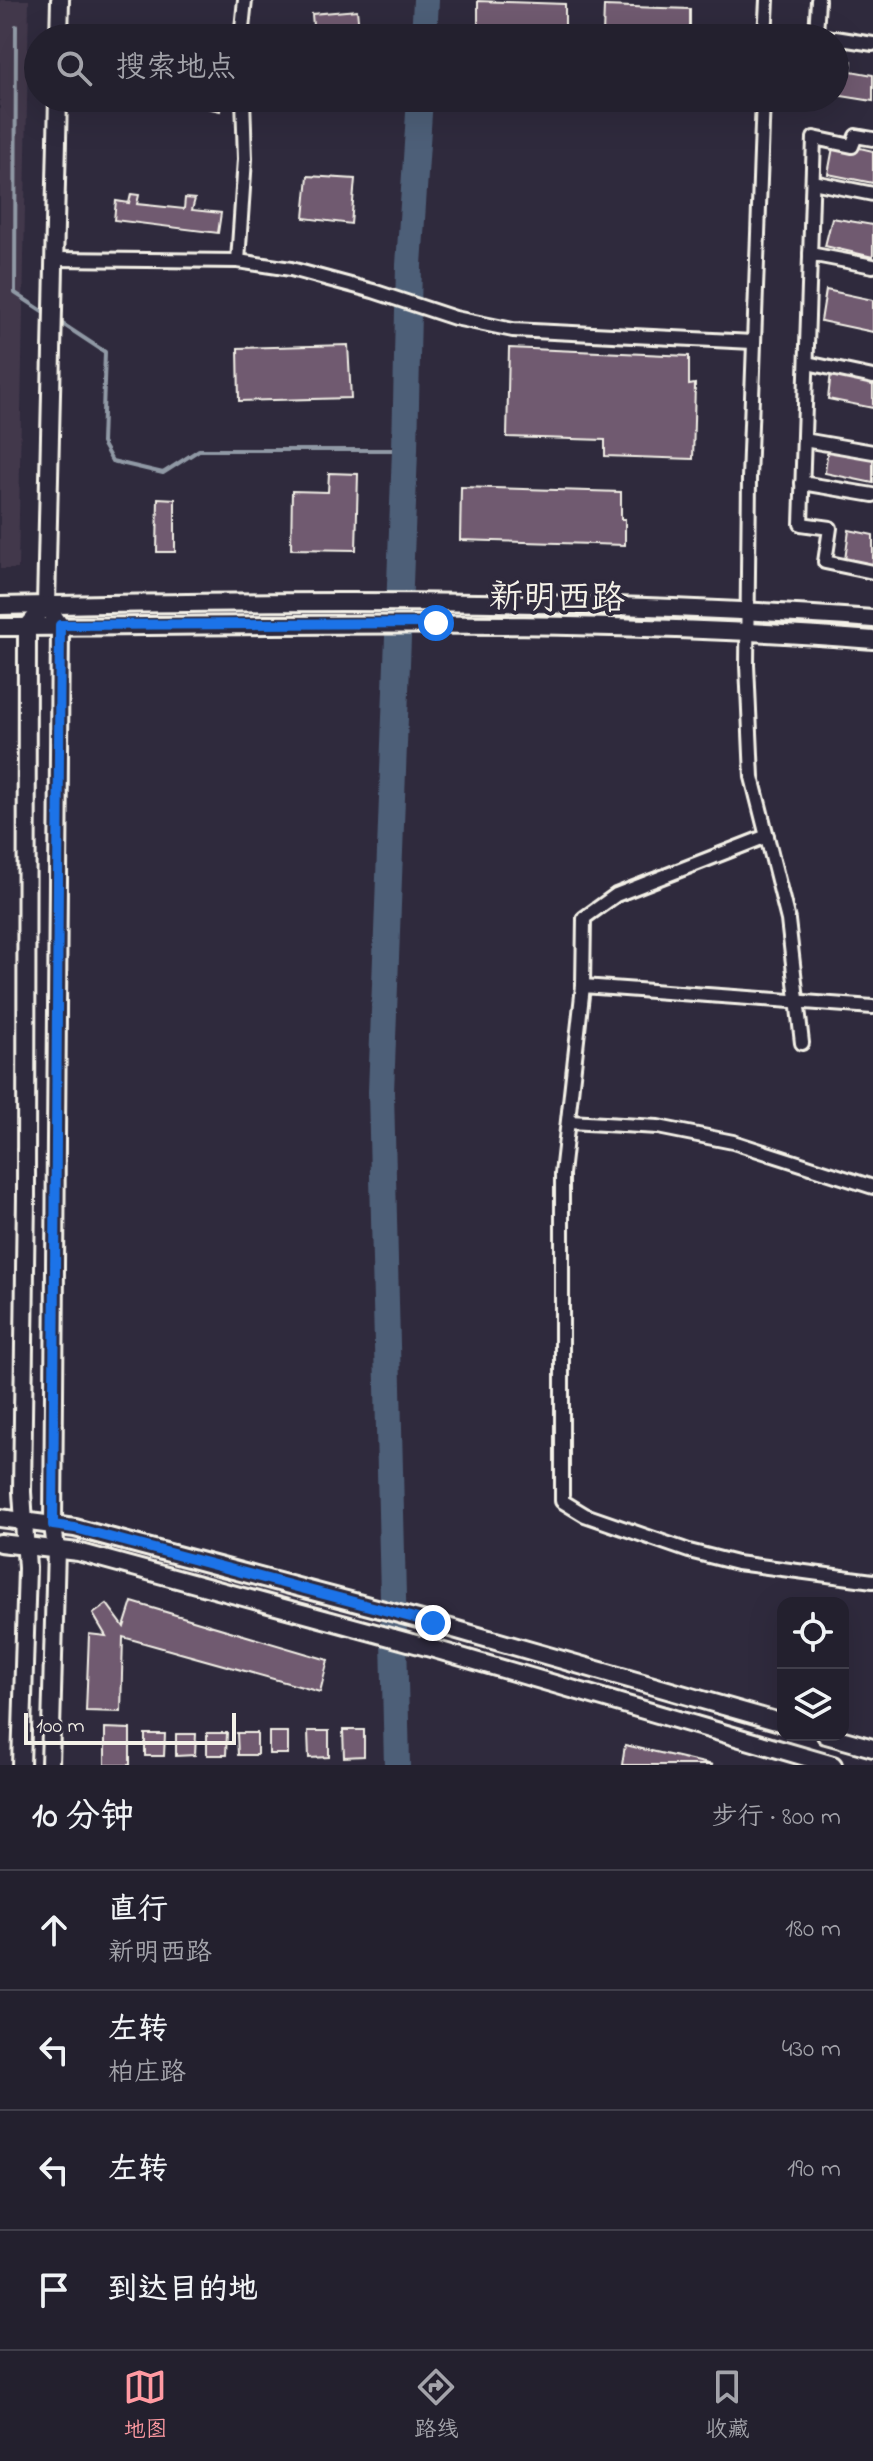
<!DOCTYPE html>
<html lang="zh">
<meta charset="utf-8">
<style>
:root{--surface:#23202e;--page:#2f2d3a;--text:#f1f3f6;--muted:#a3a3aa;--line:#403e4a;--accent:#ff9aa2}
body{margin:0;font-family:"Indie Flower","LXGW WenKai TC",sans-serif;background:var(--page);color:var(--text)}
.controls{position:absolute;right:24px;bottom:24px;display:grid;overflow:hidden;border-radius:16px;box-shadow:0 8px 32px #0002}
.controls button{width:72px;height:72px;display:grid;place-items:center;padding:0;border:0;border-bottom:2px solid var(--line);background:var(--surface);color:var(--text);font:40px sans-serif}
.scale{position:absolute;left:24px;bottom:20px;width:212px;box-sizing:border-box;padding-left:8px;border:4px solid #f4f1e8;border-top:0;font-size:22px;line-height:28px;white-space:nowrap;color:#f4f1e8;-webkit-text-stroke:6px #2f2a3d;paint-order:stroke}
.stop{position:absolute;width:24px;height:24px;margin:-18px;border:6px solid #1a73e8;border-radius:50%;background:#fff}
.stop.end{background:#1a73e8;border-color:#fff;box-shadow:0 2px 8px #0008}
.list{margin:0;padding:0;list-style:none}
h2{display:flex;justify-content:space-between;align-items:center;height:104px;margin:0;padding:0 32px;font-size:34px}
h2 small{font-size:26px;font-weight:400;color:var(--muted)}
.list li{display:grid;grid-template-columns:52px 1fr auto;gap:24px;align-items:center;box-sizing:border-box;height:120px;padding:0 32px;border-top:2px solid var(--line)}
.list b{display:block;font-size:30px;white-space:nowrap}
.list p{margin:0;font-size:26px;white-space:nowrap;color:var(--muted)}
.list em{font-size:26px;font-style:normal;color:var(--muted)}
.icon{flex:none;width:44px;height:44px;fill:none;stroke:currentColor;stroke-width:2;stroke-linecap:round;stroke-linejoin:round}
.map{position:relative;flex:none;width:873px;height:1765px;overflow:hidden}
.search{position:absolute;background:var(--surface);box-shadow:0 8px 32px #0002;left:24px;right:24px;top:24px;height:88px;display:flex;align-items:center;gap:20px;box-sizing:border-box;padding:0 28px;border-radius:44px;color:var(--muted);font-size:30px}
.sheet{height:584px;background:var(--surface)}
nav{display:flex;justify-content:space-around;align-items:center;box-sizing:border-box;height:112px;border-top:2px solid var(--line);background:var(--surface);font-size:22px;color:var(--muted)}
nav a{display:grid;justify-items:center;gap:4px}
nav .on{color:var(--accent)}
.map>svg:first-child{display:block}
.built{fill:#42384c}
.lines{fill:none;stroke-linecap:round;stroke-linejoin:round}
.stream{stroke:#9099a5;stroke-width:4}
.river{stroke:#4d5f78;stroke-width:26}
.building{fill:#705a70;stroke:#f4f1e8;stroke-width:2}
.street-casing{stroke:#f4f1e8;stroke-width:18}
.secondary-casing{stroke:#f4f1e8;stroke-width:22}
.street{stroke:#2f2a3d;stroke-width:12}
.secondary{stroke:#2f2a3d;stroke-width:16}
.route{stroke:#1a73e8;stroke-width:10}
.labels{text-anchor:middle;stroke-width:8;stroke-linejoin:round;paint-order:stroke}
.street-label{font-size:34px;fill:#f4f1e8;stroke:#2f2a3d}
</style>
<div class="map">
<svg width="873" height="1765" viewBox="0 0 873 1765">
<rect width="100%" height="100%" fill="#2f2a3d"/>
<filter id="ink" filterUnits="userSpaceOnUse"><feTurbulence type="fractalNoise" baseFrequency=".0125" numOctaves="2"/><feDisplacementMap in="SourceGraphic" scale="16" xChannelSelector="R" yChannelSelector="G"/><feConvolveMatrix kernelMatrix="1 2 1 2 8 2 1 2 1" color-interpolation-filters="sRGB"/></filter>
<g filter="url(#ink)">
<path class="built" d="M0 0H29L18 569H0Z"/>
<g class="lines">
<g class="stream">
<path d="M16 26 15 293 47 314"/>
<path d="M58 321 105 352 102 443 112 461 163 473 199 450H405"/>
</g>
<g class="river">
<path d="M424 38 426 0"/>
<path d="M397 1765 381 1092 405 450 409 265 420 98"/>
</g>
</g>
<g class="building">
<path d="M478 1 565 4V33L478 30Z"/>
<path d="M604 6 690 9V38L603 35Z"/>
<path d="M357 10 360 38H314L312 14Z"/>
<path d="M842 59 852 61 851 71 873 75V101L835 95V68L839 69Z"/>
<path d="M164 98H222L220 111Z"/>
<path d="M607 98H687V102Z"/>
<path d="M834 142 873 151V183L828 174Z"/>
<path d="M308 176 355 179 351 224 304 218Z"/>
<path d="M131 194 139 195 137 204 184 209 185 198 195 199 192 210 221 213 218 233 114 220 116 201 129 203Z"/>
<path d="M832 218 873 225V257L825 246Z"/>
<path d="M826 290 873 300V332L821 321Z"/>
<path d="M348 345 351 398 239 401 238 348Z"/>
<path d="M509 348 689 356V385L695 384 693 459 605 456V440L507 437Z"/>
<path d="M831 372 873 380V408L828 399Z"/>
<path d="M828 446 873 455V483L825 473Z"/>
<path d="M329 473 358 474 356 550 291 549 292 491 328 492Z"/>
<path d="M461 487 621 492V519H625V545L460 540Z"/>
<path d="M158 498 175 499V552H157Z"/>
<path d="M849 530 873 535V565L845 560Z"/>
<path d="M132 1602 328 1660 320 1692 123 1637 121 1712 86 1711 89 1634 106 1636 93 1614 107 1604 124 1627Z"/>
<path d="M105 1728 130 1729V1765H105Z"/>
<path d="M343 1730H364V1756L344 1757Z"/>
<path d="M308 1731H329V1757L309 1758Z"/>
<rect x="269" y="1732" width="19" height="22"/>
<path d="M207 1733H227L226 1755H207Z"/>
<path d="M237 1733H257V1755H238Z"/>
<path d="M145 1734H165L164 1756H145Z"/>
<path d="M176 1734H196L195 1755 176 1756Z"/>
<path d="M625 1745 713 1765H622Z"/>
</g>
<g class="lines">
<defs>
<g id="street">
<path d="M818 0 816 35 832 38"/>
<path d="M241 38 245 0"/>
<path d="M765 38 767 0"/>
<path d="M835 38 873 44"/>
<path d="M763 98 749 479 747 665 752 777 788 920 802 1043"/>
<path d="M873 139 856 136 852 146 814 138 801 524 830 528 825 562 873 572"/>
<path d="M813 182 873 194"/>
<path d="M810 254 873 266"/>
<path d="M55 259 238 261 291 269 373 291 455 318 513 330 753 342"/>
<path d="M238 261 245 159 243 98"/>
<path d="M807 363 873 377"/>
<path d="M804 440 873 452"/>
<path d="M802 483 873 495"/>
<path d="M583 986 584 918 616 895 767 836"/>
<path d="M873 1007 583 986 562 1174V1501L585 1515 689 1551 737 1563 873 1581"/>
<path d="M569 1122 658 1127 733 1142 873 1187"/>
</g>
<g id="secondary">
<path d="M59 38 60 0"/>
<path d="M46 605 60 625 53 1525 56 1549 50 1765"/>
<path d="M46 605 58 98"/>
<path d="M0 606C291 600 583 598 873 619"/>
<path d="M0 627C291 626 582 617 873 640"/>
<path d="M0 1518 75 1528 433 1623 783 1723"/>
<path d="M0 1543 78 1552 434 1649 833 1765"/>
<path d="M826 1735 873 1748"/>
<path d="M21 1765 27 1568 22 1492 26 1195 27 627 46 605"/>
</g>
</defs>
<use href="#street" class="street-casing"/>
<use href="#secondary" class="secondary-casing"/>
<use href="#street" class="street"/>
<use href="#secondary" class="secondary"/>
</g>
</g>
<g class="lines" filter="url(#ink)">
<path class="route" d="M433 1623 75 1528 53 1525 60 625 436 623"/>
</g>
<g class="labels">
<g class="street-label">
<text transform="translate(557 596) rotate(1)" y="12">新明西路</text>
</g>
</g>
</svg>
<div class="controls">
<button><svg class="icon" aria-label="locate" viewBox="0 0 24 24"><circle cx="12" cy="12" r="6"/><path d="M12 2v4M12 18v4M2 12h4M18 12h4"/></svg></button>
<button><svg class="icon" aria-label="layers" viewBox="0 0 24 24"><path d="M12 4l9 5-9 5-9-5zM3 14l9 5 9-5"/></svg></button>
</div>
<div class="scale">100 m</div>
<div class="stop" style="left:436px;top:623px"></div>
<div class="stop end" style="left:433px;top:1623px"></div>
<div class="search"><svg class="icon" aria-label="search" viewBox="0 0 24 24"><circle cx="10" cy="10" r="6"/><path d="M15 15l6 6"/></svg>搜索地点</div>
</div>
<section class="sheet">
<h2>10 分钟<small>步行 · 800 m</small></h2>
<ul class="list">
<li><svg class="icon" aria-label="ahead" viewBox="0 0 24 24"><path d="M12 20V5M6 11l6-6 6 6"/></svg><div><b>直行</b><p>新明西路</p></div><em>180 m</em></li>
<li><svg class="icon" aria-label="left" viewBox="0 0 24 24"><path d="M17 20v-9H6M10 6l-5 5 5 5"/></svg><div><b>左转</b><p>柏庄路</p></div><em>430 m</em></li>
<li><svg class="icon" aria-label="left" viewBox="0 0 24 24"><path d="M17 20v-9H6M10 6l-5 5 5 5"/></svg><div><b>左转</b></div><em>190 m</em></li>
<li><svg class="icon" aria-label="arrive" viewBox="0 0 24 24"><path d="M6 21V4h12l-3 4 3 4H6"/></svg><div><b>到达目的地</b></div></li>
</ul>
</section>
<nav>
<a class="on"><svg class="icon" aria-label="map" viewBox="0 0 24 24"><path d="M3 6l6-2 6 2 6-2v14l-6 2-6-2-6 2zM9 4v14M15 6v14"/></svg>地图</a>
<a><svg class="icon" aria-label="directions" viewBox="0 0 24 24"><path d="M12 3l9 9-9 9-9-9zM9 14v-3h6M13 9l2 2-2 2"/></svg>路线</a>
<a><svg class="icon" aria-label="saved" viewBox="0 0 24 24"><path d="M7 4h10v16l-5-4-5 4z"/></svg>收藏</a>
</nav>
